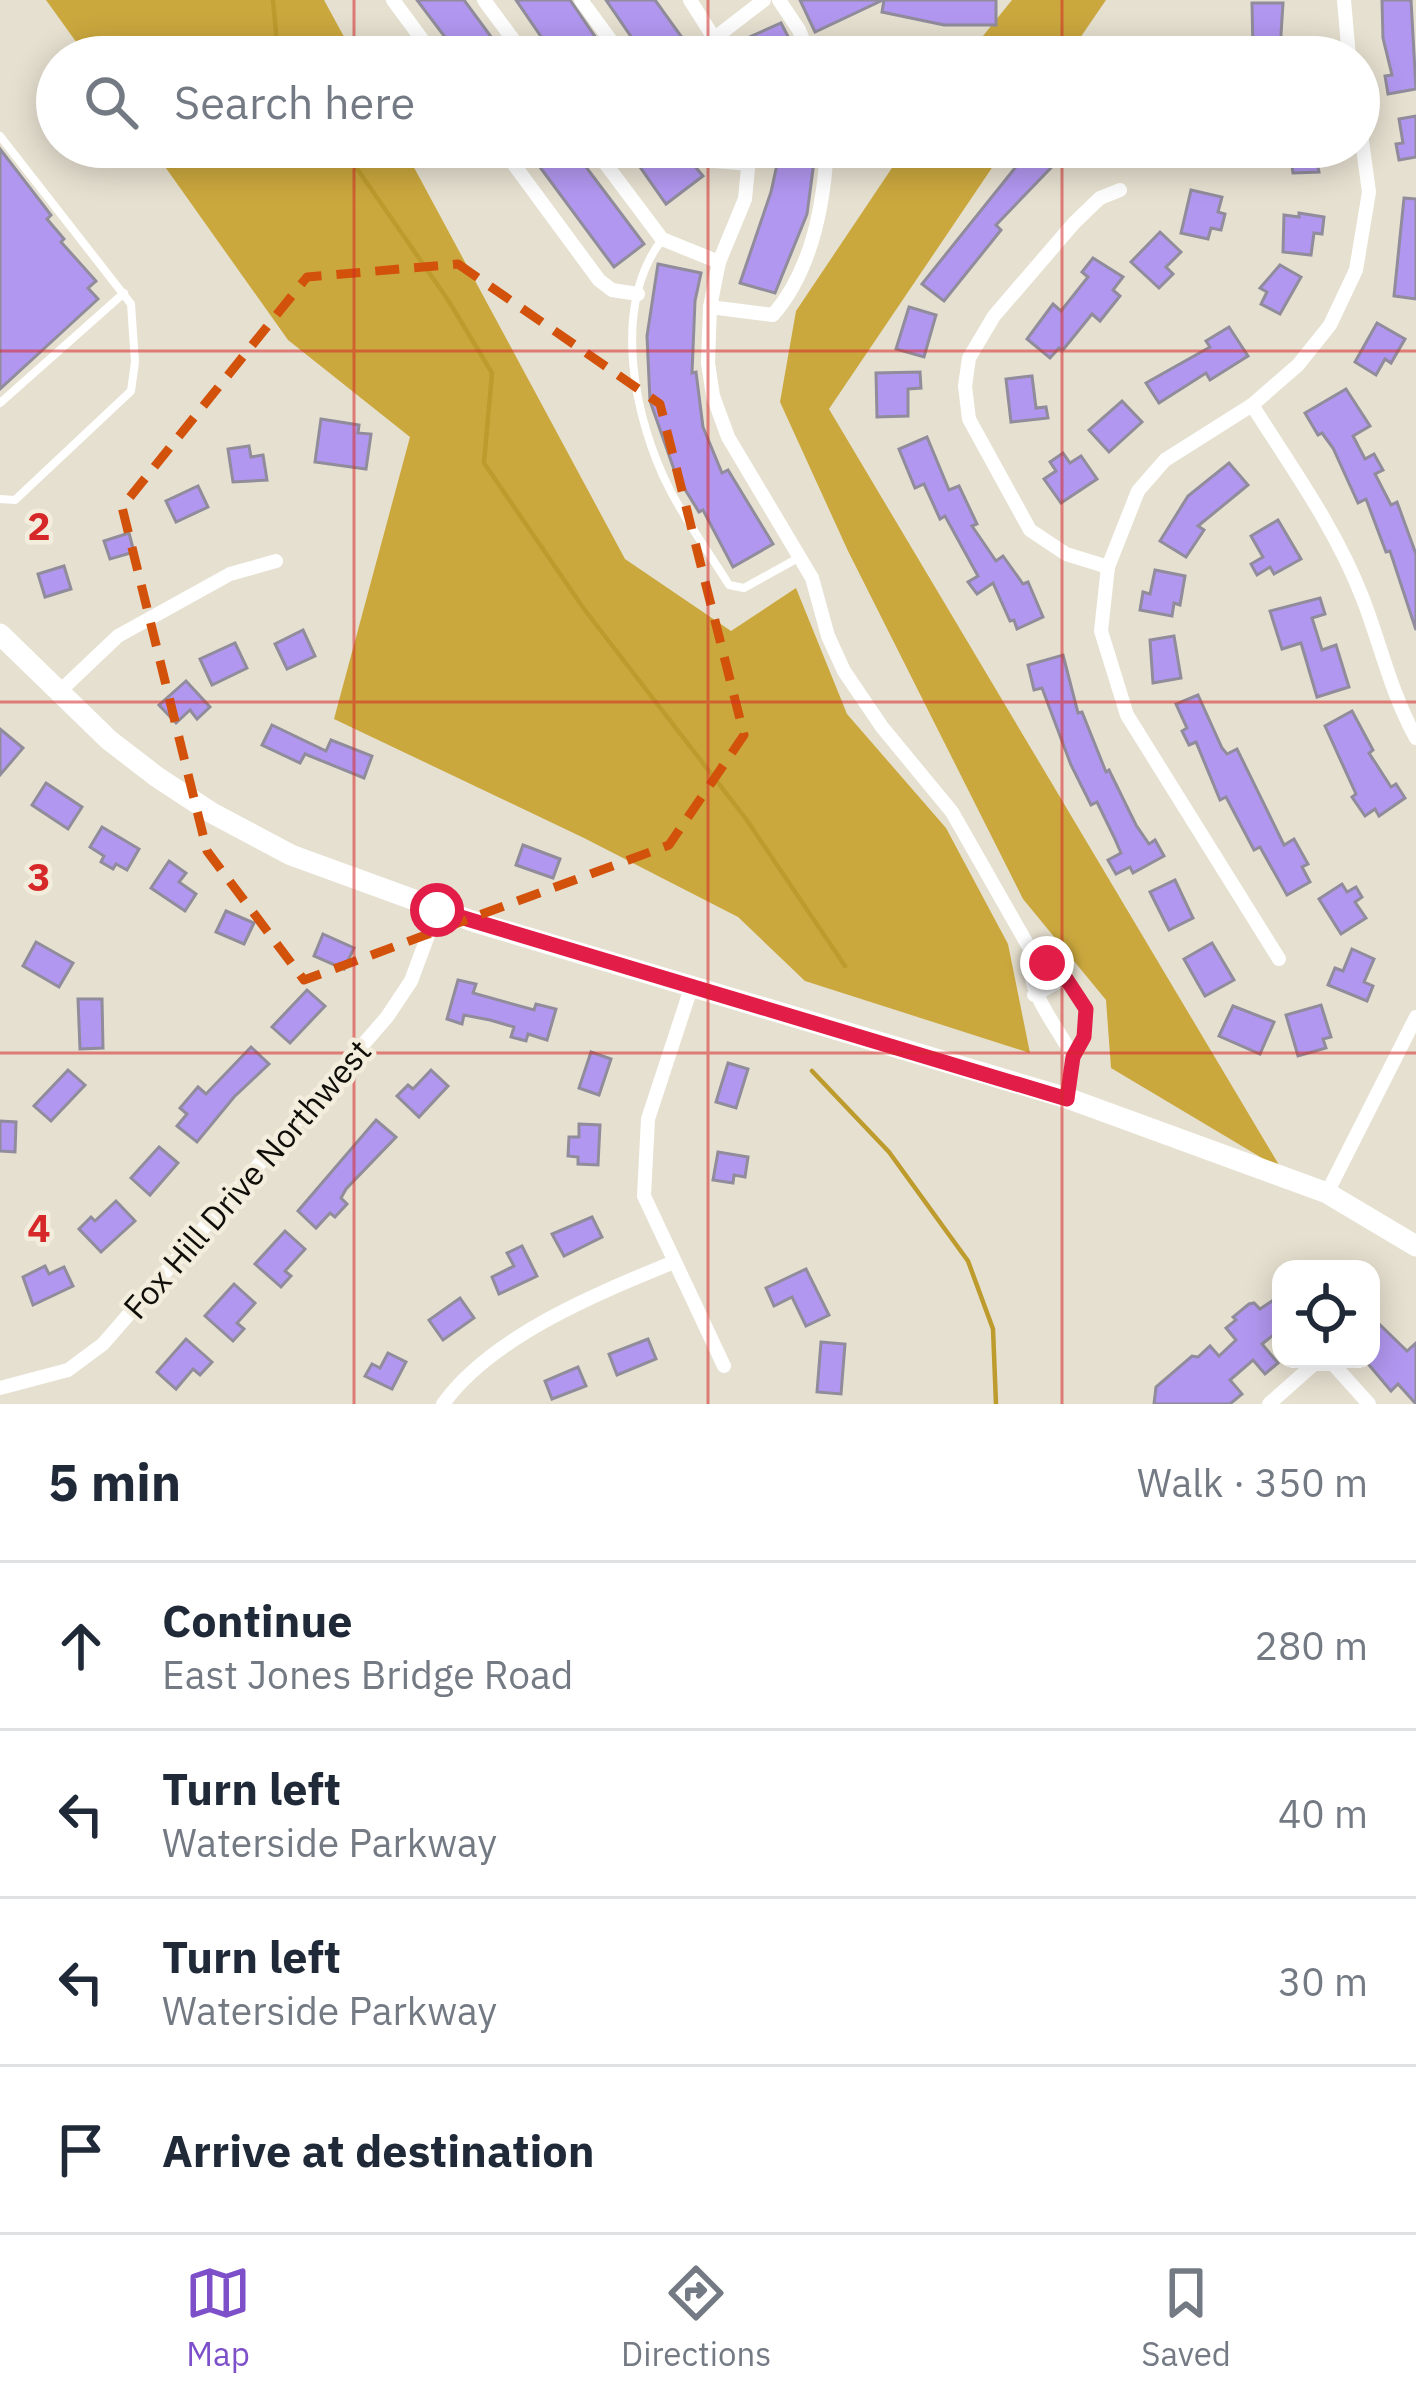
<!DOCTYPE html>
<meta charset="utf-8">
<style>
:root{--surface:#fff;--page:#f2f2f3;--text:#1f2937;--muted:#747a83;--line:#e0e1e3;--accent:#7d50c9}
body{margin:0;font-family:"IBM Plex Sans",sans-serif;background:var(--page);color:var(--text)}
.controls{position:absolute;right:36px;bottom:36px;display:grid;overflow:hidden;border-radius:24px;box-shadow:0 6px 30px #0003}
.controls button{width:108px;height:108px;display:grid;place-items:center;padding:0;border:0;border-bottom:3px solid var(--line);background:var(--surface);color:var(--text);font:60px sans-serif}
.stop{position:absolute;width:36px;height:36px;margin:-27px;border:9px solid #e11d48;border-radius:50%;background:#fff}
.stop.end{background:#e11d48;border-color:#fff;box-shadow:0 3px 12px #0008}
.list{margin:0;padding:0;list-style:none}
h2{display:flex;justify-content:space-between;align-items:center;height:156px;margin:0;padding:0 48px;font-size:51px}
h2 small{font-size:39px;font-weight:400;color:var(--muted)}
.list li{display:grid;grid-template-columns:78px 1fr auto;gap:36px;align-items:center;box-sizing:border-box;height:168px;padding:0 48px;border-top:3px solid var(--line)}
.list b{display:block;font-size:45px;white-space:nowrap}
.list p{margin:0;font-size:39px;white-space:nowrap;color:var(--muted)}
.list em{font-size:39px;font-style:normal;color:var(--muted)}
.icon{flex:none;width:66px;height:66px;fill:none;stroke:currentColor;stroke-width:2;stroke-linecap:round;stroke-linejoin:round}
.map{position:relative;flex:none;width:1416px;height:1404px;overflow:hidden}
.search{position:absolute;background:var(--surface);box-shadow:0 6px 30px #0003;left:36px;right:36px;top:36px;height:132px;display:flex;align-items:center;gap:30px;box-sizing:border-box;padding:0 42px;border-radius:66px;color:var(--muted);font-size:45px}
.sheet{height:828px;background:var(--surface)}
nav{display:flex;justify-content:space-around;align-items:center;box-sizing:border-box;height:168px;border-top:3px solid var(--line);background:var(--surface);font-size:33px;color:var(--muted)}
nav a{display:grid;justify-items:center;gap:6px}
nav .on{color:var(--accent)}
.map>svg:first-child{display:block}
.forest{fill:#cba83e}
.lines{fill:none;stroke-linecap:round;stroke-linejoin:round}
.stream{stroke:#bd9b2d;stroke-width:4.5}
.building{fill:#b297f0;stroke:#908c9b;stroke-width:3}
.lane{stroke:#fff;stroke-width:8}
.street{stroke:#fff;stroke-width:14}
.secondary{stroke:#fff;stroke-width:21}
.route{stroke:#e11d48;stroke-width:15}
.marked{fill:none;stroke:#d2520c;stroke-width:9;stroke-dasharray:24 15;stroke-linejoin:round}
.grid{fill:none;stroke:#d62828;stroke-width:3;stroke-opacity:0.55}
.labels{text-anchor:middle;stroke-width:9;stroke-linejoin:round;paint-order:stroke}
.street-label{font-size:33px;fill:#100e09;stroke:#f3eddd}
.grid-label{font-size:39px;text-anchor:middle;font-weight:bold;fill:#d62828;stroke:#f3eddd;stroke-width:9;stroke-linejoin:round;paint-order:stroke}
</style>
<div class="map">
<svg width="1416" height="1404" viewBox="0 0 1416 1404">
<rect width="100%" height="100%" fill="#e6e0d0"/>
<g class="forest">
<path d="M46 0H324L355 57H87Z"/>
<path d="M1012 0H1106L1067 57H966Z"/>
<path d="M151 147H403L625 559 731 631 796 588 847 714 946 828 1008 944 1030 1053 805 981 738 917 584 838 334 719 410 437 288 340Z"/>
<path d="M906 147H1006L829 409 1282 1170 1111 1068 1106 1000 1023 899 848 551 780 402 796 311Z"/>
</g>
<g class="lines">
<g class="stream">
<path d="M273 0 277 44 282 57"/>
<path d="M342 147 448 300 492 373 484 463 584 609 746 819 845 966"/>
<path d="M812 1071 889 1152 968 1261 993 1329 996 1404"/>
</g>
</g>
<g class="building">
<path d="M417 0H464L506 57H460Z"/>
<path d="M516 0H570L609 57H555Z"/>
<path d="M606 0H655L696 57H645Z"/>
<path d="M800 0H883L815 32Z"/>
<path d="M884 0H996V25H944L882 12Z"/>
<path d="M1382 0H1411L1416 89 1388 94 1385 76 1392 75 1383 38Z"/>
<path d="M1252 3H1283L1280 50H1253Z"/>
<path d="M781 23 793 46 770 57H754L745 39Z"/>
<path d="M1416 116V157L1399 160 1396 144 1403 143 1399 119Z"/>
<path d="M525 147H571L644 244 614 267Z"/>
<path d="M626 147H679L703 176 666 204Z"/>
<path d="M773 147H816L807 214 775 293 740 283 771 192 778 160H772Z"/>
<path d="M1021 147H1071L996 225 1001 230 944 301 922 284 1015 168 1008 163Z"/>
<path d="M1284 147H1314L1319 172 1293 173 1292 166H1285Z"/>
<path d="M0 149 51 215 47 219 64 239 61 242 96 281 88 288 98 299 0 389Z"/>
<path d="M1191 190 1222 197 1218 212 1225 214 1221 230 1211 228 1208 239 1181 233Z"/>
<path d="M1404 198 1416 199V299L1394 296Z"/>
<path d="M1299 213 1324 217 1322 234 1314 233 1311 255 1283 252 1284 215 1299 217Z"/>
<path d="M1160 232 1181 252 1166 267 1173 274 1159 288 1131 262Z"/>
<path d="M1093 258 1123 277 1113 290 1120 296 1100 321 1092 314 1062 351 1059 348 1050 358 1027 339 1053 304 1061 311 1088 277 1082 272Z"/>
<path d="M658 264 701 273 695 301 692 373 696 372 703 427 722 473 728 470 773 544 733 567 703 510 699 512 676 475 650 401 647 336Z"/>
<path d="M1280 265 1301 277 1280 314 1261 304 1267 292 1260 288Z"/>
<path d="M909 307 936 315 924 357 896 349Z"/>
<path d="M1377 323 1405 339 1391 363 1385 359 1376 375 1355 362Z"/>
<path d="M1229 327 1248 356 1210 380 1206 373 1159 403 1146 383 1210 347 1206 341Z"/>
<path d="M920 372 921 388 908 389V416L877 417 876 373Z"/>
<path d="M1032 376 1036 408 1046 407 1048 418 1011 422 1006 379Z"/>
<path d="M1346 389 1370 426 1353 436 1365 459 1374 454 1383 470 1375 474 1391 505 1397 502 1416 554V630L1390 551 1386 552 1366 499 1358 503 1333 448 1322 433 1318 435 1305 413Z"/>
<path d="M1122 401 1142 422 1109 452 1089 430Z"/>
<path d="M321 419 359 425 358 433 371 434 366 469 315 462Z"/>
<path d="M927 437 949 490 959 486 977 524 972 526 996 561 1003 556 1023 584 1028 582 1043 617 1017 629 1014 620 1010 621 993 583 977 594 968 582 978 576 945 516 940 519 924 484 915 488 899 449Z"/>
<path d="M249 446 251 457 263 455 267 480 233 482 228 449Z"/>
<path d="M1063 453 1070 463 1081 456 1097 479 1061 503 1044 479 1056 471 1050 462Z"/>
<path d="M1229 463 1248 485 1198 526 1204 530 1186 557 1160 541 1188 496Z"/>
<path d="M198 486 208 507 176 522 166 501Z"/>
<path d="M1278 520 1301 559 1274 574 1270 567 1257 575 1251 564 1263 557 1251 536Z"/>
<path d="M129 533 134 552 110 559 104 541Z"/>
<path d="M64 566 71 589 45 597 38 574Z"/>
<path d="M1155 570 1185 576 1180 605 1174 603 1172 616 1140 610 1143 592 1150 594Z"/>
<path d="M1320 598 1325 614 1312 618 1322 650 1336 645 1349 687 1317 697 1301 643 1282 649 1270 611Z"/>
<path d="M303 630 315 656 287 669 275 644Z"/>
<path d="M1174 636 1181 678 1153 683 1150 640Z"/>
<path d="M235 643 247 668 212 685 200 659Z"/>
<path d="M1063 655 1078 713 1082 712 1106 772 1109 770 1136 825 1149 844 1155 840 1164 856 1133 873 1130 867 1116 874 1108 860 1121 853 1114 837 1097 802 1091 805 1071 765 1042 688 1034 690 1028 665Z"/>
<path d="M186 681 210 707 197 719 190 710 176 723 159 705Z"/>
<path d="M1198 695 1222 748 1227 754 1237 749 1284 845 1294 839 1308 864 1302 867 1310 882 1287 895 1260 847 1254 850 1226 797 1220 800 1196 742 1189 745 1182 731 1187 728 1176 704Z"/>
<path d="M1352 711 1373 750 1369 753 1391 787 1396 784 1405 798 1379 816 1375 809 1365 816 1352 797 1356 794 1325 726Z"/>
<path d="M272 725 326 751 331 740 372 756 364 778 305 754 300 763 262 745Z"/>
<path d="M0 729 23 748 0 775Z"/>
<path d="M46 783 82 807 68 829 32 805Z"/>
<path d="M102 827 139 849 127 870 116 864 113 869 101 862 104 856 90 847Z"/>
<path d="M523 845 560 859 553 878 516 865Z"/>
<path d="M169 861 186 873 179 882 196 894 185 911 151 888Z"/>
<path d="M1175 880 1193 918 1169 930 1150 892Z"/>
<path d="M1342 884 1347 892 1356 887 1362 897 1355 902 1366 918 1341 934 1319 899Z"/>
<path d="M226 911 254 923 244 944 216 932Z"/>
<path d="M323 934 354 948 344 969 314 956Z"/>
<path d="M36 942 73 963 59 987 23 966Z"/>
<path d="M1212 943 1234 980 1205 996 1184 959Z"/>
<path d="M1352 949 1374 959 1364 982 1373 986 1367 1001 1328 985 1335 968 1343 971Z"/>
<path d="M458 980 476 984 473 993 534 1010 536 1004 556 1009 547 1040 528 1034 526 1041 511 1037 514 1027 490 1020 464 1015 462 1024 447 1019Z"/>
<path d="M307 990 325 1006 290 1043 272 1027Z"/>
<path d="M78 999H102L103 1048 80 1049Z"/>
<path d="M1321 1005 1331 1037 1323 1039 1326 1048 1298 1056 1286 1015Z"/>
<path d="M1233 1006 1274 1022 1260 1054 1219 1036Z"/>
<path d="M251 1047 269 1064 234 1097 197 1142 177 1126 187 1114 180 1108 198 1087 206 1094Z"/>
<path d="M591 1052 611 1059 599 1095 579 1088Z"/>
<path d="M728 1063 748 1069 736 1108 716 1102Z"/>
<path d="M68 1070 85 1085 51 1121 34 1106Z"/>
<path d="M431 1070 448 1086 419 1117 397 1096 408 1085 413 1089Z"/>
<path d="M376 1120 396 1137 346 1189 341 1198 347 1204 335 1217 330 1213 316 1228 298 1211Z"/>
<path d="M0 1121 16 1122 15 1152 0 1151Z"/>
<path d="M579 1124 600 1125 598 1165 578 1164V1157L568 1156 569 1137H579Z"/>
<path d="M159 1147 178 1163 150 1195 131 1178Z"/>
<path d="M718 1152 748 1157 745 1177 734 1175 733 1183 713 1180Z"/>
<path d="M116 1201 135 1221 101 1252 79 1229 91 1217 95 1221Z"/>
<path d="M592 1217 602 1237 564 1256 552 1234Z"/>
<path d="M285 1231 305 1249 285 1271 291 1276 281 1287 255 1264Z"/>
<path d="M522 1246 537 1276 499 1294 492 1277 514 1266 507 1253Z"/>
<path d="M45 1266 49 1274 64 1267 73 1286 33 1305 23 1277Z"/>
<path d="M806 1269 829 1315 806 1326 792 1297 774 1306 766 1288Z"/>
<path d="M234 1284 255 1303 237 1323 244 1329 233 1341 205 1316Z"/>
<path d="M1281 1295V1329L1262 1344 1278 1363 1265 1374 1253 1360 1230 1380 1242 1394 1230 1404H1154L1156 1387 1192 1356 1198 1357 1210 1346 1219 1356 1236 1340 1226 1328 1236 1320 1233 1317 1249 1304 1254 1303 1260 1309Z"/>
<path d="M460 1298 474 1318 443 1340 429 1320Z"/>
<path d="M1371 1316 1407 1351 1416 1343V1404L1398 1384 1391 1391 1364 1359H1371Z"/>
<path d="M186 1339 212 1362 200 1375 193 1369 176 1389 157 1372Z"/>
<path d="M648 1339 656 1359 617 1375 609 1354Z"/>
<path d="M821 1342 845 1344 841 1394 817 1392Z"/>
<path d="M388 1353 406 1362 392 1389 365 1376 372 1364 380 1368Z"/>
<path d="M578 1367 586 1386 552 1399 545 1381Z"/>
</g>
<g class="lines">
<g class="lane">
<path d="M0 136 131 304 135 362 131 391 15 500 0 499"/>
<path d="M661 241C611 308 634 420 670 490 687 523 710 554 729 585L744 588 800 557"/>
<path d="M0 403 124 293"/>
</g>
<g class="street">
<path d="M393 0 435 57"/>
<path d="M484 0 526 57"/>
<path d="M581 0 623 57"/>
<path d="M690 0 726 57"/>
<path d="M779 0 799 30 810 57"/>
<path d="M1344 0 1349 57"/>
<path d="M716 37 764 0"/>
<path d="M501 147 599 280 612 290 638 294"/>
<path d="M593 147 662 239 719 262"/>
<path d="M691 147 702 160 750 164"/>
<path d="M750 147 745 199 719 262 710 307 708 363 713 396 728 437 812 578 828 636 844 671 882 727 952 812 1030 949 1065 978 1086 1009 1084 1037 1073 1057 1067 1098"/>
<path d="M710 307 773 315C812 270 824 206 827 147"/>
<path d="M1252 405C1292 468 1336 529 1363 599 1381 646 1391 693 1416 738"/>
<path d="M1108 567 1066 554 1030 530 969 419 965 386 969 358 994 316 1074 223 1100 198 1120 190"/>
<path d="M58 693 118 636 230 574 276 561"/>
<path d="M1030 949C1025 993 1054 1020 1073 1057"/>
<path d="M1279 959 1127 715 1101 631 1108 567 1138 491 1165 460 1252 405 1298 365 1330 325 1356 270 1369 192 1359 119"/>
<path d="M692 985 648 1119 644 1196 724 1366"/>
<path d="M1034 995 1065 978"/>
<path d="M1327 1193 1416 1017"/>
<path d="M0 1388 68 1370 103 1344 387 1017 411 981 437 911"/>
<path d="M443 1404C492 1336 598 1293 674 1262"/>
<path d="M1269 1404 1314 1364H1333L1369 1404"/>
</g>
<path class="secondary" d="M0 634 109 740 157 777 212 813 291 855 475 922 1067 1098 1327 1193 1416 1246"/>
</g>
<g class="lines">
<path class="route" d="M437 910 1067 1099 1073 1057 1084 1037 1086 1009 1065 977 1047 963"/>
</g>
<path class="marked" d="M458 264 660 404 744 735 669 845 304 980 207 851 122 507 307 277Z"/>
<path class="grid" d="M354 0V57M708 0V57M1062 0V57M354 147V1404M708 147V1404M1062 147V1404M0 351H1416M0 702H1416M0 1053H1416"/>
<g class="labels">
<g class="street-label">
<text transform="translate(247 1179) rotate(-49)" y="12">Fox Hill Drive Northwest</text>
</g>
</g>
<g class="grid-label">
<text x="39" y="540">2</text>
<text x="39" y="891">3</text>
<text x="39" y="1242">4</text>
</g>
</svg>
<div class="controls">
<button><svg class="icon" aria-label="locate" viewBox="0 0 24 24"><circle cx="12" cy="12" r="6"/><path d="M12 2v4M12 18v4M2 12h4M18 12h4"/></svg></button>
</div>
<div class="stop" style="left:437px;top:910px"></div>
<div class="stop end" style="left:1047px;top:963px"></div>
<div class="search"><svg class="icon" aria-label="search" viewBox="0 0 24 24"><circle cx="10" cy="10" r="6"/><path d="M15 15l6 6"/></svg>Search here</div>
</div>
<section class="sheet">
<h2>5 min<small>Walk · 350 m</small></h2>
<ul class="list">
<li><svg class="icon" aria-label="ahead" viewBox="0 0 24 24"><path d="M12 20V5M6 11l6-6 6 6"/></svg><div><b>Continue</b><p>East Jones Bridge Road</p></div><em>280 m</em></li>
<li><svg class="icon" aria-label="left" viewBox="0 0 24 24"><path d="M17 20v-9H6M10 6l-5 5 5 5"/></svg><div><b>Turn left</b><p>Waterside Parkway</p></div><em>40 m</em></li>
<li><svg class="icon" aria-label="left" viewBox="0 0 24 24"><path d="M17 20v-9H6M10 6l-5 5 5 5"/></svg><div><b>Turn left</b><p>Waterside Parkway</p></div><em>30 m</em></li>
<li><svg class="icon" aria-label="arrive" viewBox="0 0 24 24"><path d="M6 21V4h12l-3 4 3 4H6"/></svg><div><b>Arrive at destination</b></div></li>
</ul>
</section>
<nav>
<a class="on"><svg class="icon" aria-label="map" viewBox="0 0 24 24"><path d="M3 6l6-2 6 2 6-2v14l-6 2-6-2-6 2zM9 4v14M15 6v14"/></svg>Map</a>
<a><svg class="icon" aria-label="directions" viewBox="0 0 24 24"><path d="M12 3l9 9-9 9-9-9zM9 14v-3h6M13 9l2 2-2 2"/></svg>Directions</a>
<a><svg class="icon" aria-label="saved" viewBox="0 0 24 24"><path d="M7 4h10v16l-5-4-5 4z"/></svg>Saved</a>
</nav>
